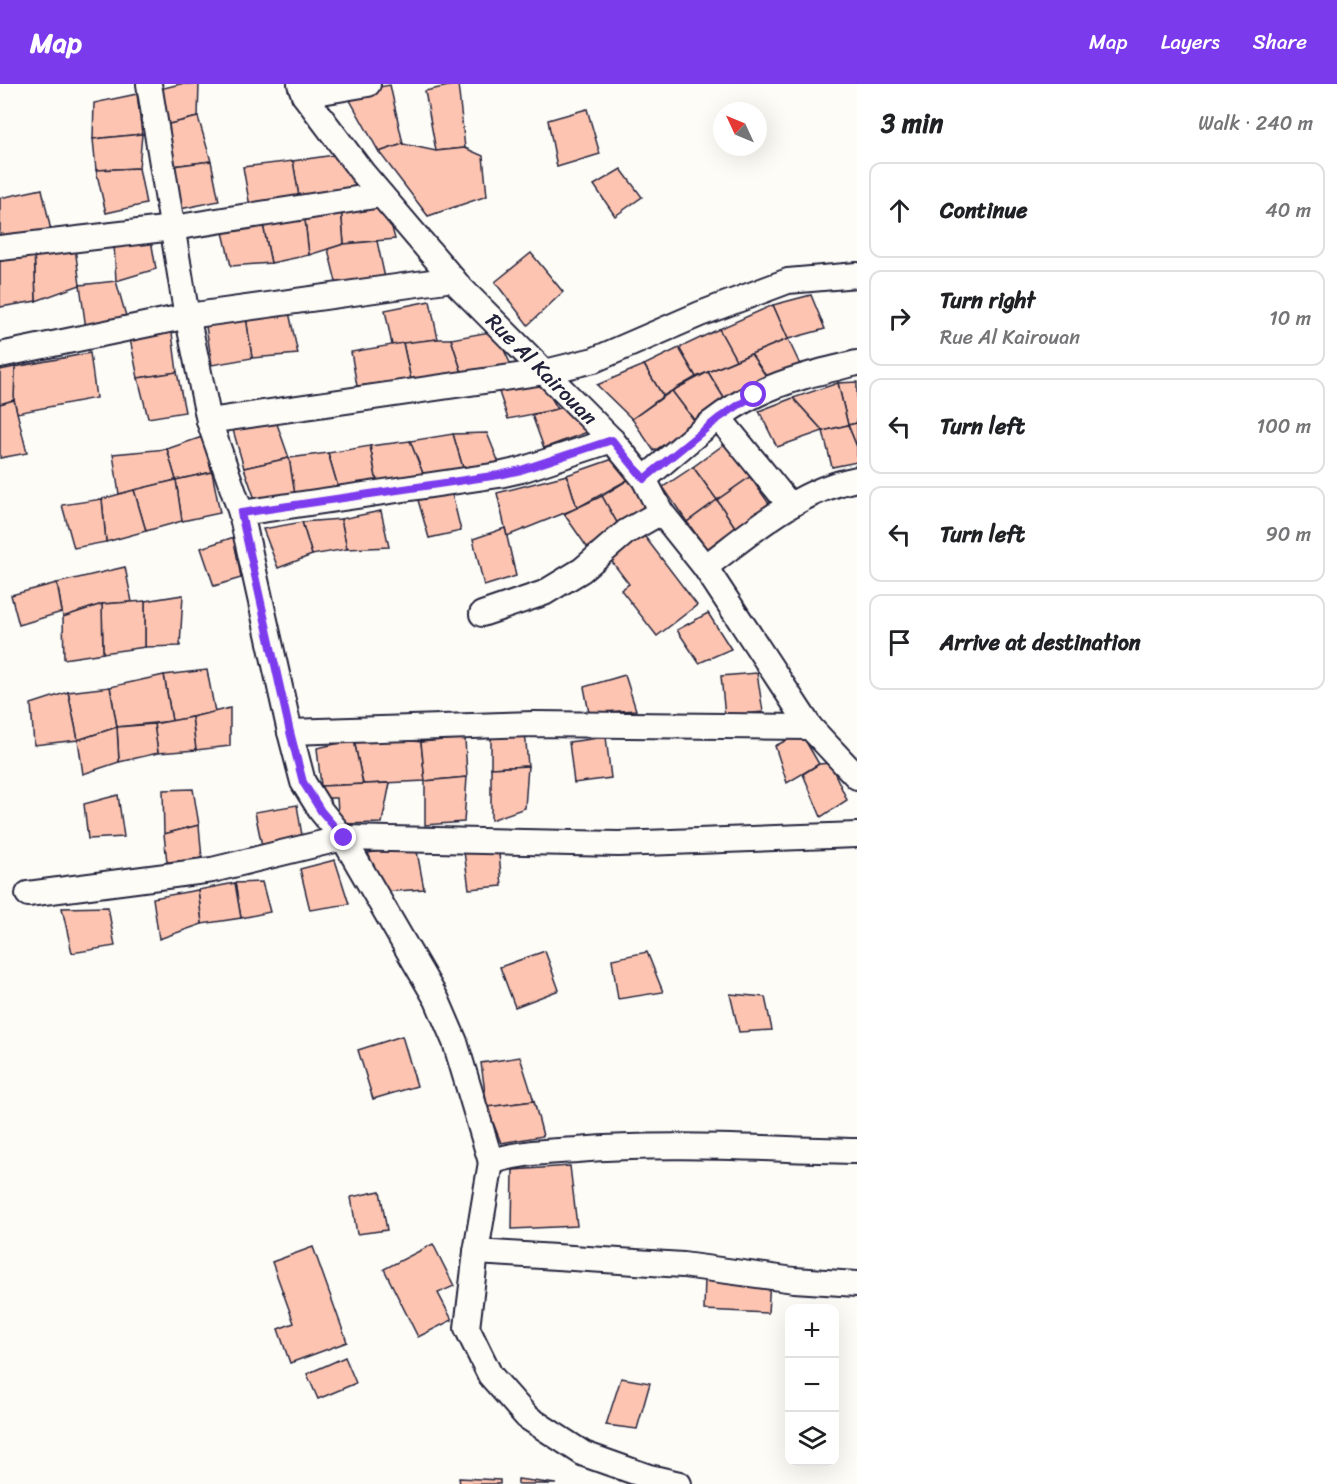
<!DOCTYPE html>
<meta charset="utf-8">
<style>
:root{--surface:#fff;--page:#f2f2f2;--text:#202124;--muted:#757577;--line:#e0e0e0;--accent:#7c3aed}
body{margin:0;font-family:Sriracha,sans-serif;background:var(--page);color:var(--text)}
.controls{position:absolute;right:18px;bottom:18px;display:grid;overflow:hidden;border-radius:12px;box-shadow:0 6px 24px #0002}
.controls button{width:54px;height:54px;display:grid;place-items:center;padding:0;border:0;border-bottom:2px solid var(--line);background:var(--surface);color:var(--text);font:30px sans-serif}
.compass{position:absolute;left:713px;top:18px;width:54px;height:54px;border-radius:50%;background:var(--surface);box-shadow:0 6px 24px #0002;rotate:314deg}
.stop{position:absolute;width:18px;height:18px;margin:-14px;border:4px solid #7c3aed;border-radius:50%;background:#fff}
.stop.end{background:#7c3aed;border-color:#fff;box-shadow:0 2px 6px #0008}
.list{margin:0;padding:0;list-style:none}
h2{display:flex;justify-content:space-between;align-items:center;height:78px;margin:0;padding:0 24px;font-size:26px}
h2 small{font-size:20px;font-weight:400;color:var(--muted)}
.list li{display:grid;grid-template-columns:39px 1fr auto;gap:18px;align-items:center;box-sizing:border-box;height:96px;margin:0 12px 12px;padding:0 12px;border:2px solid var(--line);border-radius:12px}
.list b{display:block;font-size:22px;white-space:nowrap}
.list p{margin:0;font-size:20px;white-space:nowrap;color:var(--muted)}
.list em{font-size:20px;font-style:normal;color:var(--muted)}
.icon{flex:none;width:33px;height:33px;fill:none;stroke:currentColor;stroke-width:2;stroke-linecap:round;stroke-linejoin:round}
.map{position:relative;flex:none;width:857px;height:1400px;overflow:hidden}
header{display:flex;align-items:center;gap:36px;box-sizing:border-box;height:84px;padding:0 30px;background:var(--accent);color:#fff}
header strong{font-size:28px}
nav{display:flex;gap:33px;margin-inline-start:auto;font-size:21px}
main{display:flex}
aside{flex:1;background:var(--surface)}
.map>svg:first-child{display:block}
.building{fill:#fdc5b1;stroke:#22223b;stroke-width:1.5}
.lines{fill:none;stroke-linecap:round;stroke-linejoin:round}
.street-casing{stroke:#22223b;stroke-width:28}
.street{stroke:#fdfcf7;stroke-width:24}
.route{stroke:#7c3aed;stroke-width:8}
.labels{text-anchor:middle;stroke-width:6;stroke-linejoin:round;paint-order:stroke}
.street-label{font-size:21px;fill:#22223b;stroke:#fdfcf7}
</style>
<header>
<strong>Map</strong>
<nav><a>Map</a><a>Layers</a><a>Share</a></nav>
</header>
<main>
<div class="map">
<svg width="857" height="1400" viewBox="0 0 857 1400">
<rect width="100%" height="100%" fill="#fdfcf7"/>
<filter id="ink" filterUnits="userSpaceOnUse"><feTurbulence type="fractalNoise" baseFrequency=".0167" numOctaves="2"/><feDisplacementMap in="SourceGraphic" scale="12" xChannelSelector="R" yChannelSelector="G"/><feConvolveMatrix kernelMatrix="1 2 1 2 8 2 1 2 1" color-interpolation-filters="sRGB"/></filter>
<g filter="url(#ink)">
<g class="building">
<path d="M180 0H199L198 33 161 42 160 5Z"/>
<path d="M458 0 465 64 436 67 425 7Z"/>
<path d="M390 1 403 60 379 68 346 9Z"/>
<path d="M137 10 142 50 93 55 94 19Z"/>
<path d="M587 25 600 70 557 83 548 36Z"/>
<path d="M198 33 211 77 173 82 161 42Z"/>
<path d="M142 50 139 84 96 86 93 55Z"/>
<path d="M403 60 436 67 465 64 483 72 487 112 428 132 379 68Z"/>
<path d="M341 70 361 107 300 119 293 77Z"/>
<path d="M211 77 219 117 180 125 173 82Z"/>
<path d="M293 77 300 119 250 123 243 83Z"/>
<path d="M139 84 146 120 106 129 96 86Z"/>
<path d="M621 85 642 113 615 132 594 101Z"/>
<path d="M42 105 51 147 0 158V114Z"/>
<path d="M386 121 395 155 344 160 341 125Z"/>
<path d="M341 125 344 160 309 171 305 136Z"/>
<path d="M305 136 309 171 271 179 263 141Z"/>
<path d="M263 141 271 179 231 182 222 144Z"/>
<path d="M150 150 156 185 116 197 114 160Z"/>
<path d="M377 157 385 194 337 202 328 165 344 160Z"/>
<path d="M75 164 80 201 36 217 34 166Z"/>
<path d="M34 166 36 217 0 223V173Z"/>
<path d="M531 169 563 208 528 241 495 198Z"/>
<path d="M116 197 128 239 86 245 80 201Z"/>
<path d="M811 211 825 245 788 255 773 221Z"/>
<path d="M430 217 438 255 392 261 385 226Z"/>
<path d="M773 221 788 255 736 276 719 245Z"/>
<path d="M289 228 298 270 252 274 246 233Z"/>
<path d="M246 233 252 274 212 281 206 242Z"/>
<path d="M719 245 736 276 696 293 679 264Z"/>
<path d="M495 247 511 281 462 289 451 255Z"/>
<path d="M172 249 177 288 138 294 130 255Z"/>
<path d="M438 255H451L462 289 411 296 403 259Z"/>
<path d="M788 255 803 287 770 298 751 270Z"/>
<path d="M403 259 411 296 357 302 351 268Z"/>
<path d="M679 264 696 293 663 312 644 281Z"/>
<path d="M90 269 96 314 17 329 14 316 15 283Z"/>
<path d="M751 270 770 298 727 319 708 288Z"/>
<path d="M644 281 663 312 632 335 597 301Z"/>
<path d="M15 283 14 316 0 320V286Z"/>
<path d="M177 288 185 328 148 334 138 294Z"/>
<path d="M708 288 727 319 697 340 672 307Z"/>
<path d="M540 295 558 325 508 335 497 302Z"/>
<path d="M857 298V339L848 341 838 299Z"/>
<path d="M838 299 848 341 823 347 793 314Z"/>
<path d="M672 307 697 340 654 367 632 335Z"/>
<path d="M793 314 823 347 777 363 759 327Z"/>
<path d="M14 316 27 369 0 374V320Z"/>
<path d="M573 321 593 346 544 364 532 331Z"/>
<path d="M857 339V363L848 341Z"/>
<path d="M277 340 289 374 244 384 233 346Z"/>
<path d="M848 341 857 363V378L832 383 823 347Z"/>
<path d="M487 349 501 384H463L453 350Z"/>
<path d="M453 350 463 384 424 392 410 357Z"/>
<path d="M202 353 212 388 176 396 167 365Z"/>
<path d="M410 357 424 392 377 399 370 362Z"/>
<path d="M726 359 750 393 717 416 693 383Z"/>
<path d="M370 362 377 399 338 403 328 369Z"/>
<path d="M167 365 176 396 119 410 113 370Z"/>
<path d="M328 369 338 403 295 411 289 374Z"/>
<path d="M289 374 295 411 257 421 244 384Z"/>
<path d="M616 374 631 394 577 424 567 391Z"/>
<path d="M693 383 717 416 687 438 663 403Z"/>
<path d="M212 388 220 429 182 437 176 396Z"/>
<path d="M567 391 577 424 507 452 497 409Z"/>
<path d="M750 393 773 425 739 449 717 416Z"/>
<path d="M631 394 649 425 620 444 602 412Z"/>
<path d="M176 396 182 437 146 447 134 406Z"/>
<path d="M134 406 146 447 106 458 102 415Z"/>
<path d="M452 410 461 447 429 454 418 416Z"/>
<path d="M602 412 620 444 587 463 564 430Z"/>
<path d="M102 415 106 458 74 464 62 421Z"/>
<path d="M717 416 739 449 710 469 687 438Z"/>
<path d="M381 427 389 463 347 465 341 435Z"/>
<path d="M341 435 347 465 312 471 302 438Z"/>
<path d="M302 438 312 471 278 484 263 445Z"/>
<path d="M505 444 516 492 484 502 473 455Z"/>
<path d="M639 445 697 521 657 552 621 506 629 500 606 470Z"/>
<path d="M234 453 241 494 214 502 201 464Z"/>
<path d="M125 483 132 518 102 520 63 533 57 499Z"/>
<path d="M57 499 62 528 19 541 11 511Z"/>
<path d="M183 511 180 562 145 563V517Z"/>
<path d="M145 517V563L103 569 102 520Z"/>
<path d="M102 520 103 569 64 575 63 533Z"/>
<path d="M708 529 731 565 699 579 677 546Z"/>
<path d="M207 586 215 628 172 637 164 591Z"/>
<path d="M757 589 763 628 725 632 721 592Z"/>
<path d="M164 591 172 637 117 643 110 603Z"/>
<path d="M625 591 636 626 589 629 584 603Z"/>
<path d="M110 603 117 643 78 656 68 608Z"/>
<path d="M68 608 78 656 34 661 31 620Z"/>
<path d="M230 624V662L196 666 192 633Z"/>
<path d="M192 633 196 666 158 669 154 640Z"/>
<path d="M154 640 158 669 119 678 117 643Z"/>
<path d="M117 643 119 678 83 690 78 656Z"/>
<path d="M525 647 528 682 491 684V649Z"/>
<path d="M801 649 819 680 787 699 775 662Z"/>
<path d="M606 653 611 694 574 699 569 658Z"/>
<path d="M390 654 421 658 425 697 363 700 354 656Z"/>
<path d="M465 654 467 693 425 697 421 658Z"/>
<path d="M354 656 363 700 321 702 317 664Z"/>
<path d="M830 679 847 716 821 733 803 690 819 680Z"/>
<path d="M528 682 525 724 491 736V684Z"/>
<path d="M467 693 464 738 425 741V697Z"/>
<path d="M390 699 382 739 339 740 337 714H319L321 702Z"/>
<path d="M193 705 199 741 164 750 163 706Z"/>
<path d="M118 711 124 753 88 755 84 720Z"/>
<path d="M297 721 303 758 263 767 255 728Z"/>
<path d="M199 741 202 775 167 778 164 750Z"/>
<path d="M498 759 502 802 469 805 463 760Z"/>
<path d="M416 762 424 805 384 808 368 769Z"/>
<path d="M335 776 349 820 310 826 300 785Z"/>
<path d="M262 798 270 828 241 834 235 799Z"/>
<path d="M235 799 241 834 202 840 198 806Z"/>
<path d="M198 806 202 840 159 855 153 814Z"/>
<path d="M108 823 115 862 72 869 62 824Z"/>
<path d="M545 867 559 906 515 923 500 883Z"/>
<path d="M647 868 663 908 618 915 612 875Z"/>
<path d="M730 910 765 913 772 946 739 948Z"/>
<path d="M402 952 417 1002 373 1015 358 966Z"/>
<path d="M520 973 534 1017 487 1023 481 979Z"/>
<path d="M534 1017 543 1052 501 1059 487 1023Z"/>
<path d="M570 1082 577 1142 512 1145 513 1086Z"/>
<path d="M380 1107 387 1146 357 1150 351 1113Z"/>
<path d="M433 1160 454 1202 438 1209 452 1236 418 1253 384 1185Z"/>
<path d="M313 1163 347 1258 290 1279 278 1245 294 1239 272 1178Z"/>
<path d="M705 1193 770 1196 768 1229 704 1226Z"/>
<path d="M345 1273 356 1299 318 1315 307 1290Z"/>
<path d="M621 1294 650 1299 637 1345 606 1341Z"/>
<path d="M459 1394 500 1396V1400H460Z"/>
<path d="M518 1395 556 1400H518Z"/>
</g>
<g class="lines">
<defs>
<g id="street">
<path d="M149 0 185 221 209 337 241 429 290 648 303 698 321 727 343 754 437 916 455 958 491 1078C519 1068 547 1068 577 1066 670 1058 764 1065 857 1067"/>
<path id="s1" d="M300 0 304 11 362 88 459 202 612 356 644 395 661 428 705 483 810 643 857 693"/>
<path d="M304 11 368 0"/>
<path d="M0 164 173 144 381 111"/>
<path d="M0 271 188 232 453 195"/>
<path d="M719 334 789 420"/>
<path d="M209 337 545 288 594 276 700 230 788 197 857 191"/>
<path d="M644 395C677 368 717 329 755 311 787 295 823 287 857 279"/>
<path d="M241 429 499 391 521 386 612 356"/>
<path d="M705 483C752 448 798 406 857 395"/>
<path d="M482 530 544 509 582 486 626 448 661 428"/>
<path d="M290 648 534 640 810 643"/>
<path d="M28 810 212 786 343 754 618 760 857 751"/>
<path d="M491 1078 476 1168 683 1181 794 1196 857 1200"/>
<path d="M476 1168 467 1244 490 1291 527 1333 584 1370 649 1393 679 1400"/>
</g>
</defs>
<use href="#street" class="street-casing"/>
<use href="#street" class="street"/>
</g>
</g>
<g class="lines" filter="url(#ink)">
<path class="route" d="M344 754 321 727 303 698 290 648 241 429 499 391 521 386 612 356 644 395 719 334 754 311"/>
</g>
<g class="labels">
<g class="street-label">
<text dy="7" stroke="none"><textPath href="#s1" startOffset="375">Rue Al Kairouan</textPath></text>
</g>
</g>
</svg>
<div class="controls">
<button>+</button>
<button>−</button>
<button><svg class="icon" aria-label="layers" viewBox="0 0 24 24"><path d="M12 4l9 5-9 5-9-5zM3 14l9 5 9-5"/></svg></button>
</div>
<svg class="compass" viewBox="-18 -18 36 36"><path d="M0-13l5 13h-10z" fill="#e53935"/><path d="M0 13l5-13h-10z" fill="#757577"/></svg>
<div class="stop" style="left:754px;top:311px"></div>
<div class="stop end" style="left:344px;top:754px"></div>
</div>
<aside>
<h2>3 min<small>Walk · 240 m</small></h2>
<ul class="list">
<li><svg class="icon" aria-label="ahead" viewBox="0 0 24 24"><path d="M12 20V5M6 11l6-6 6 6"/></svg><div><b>Continue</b></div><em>40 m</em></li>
<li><svg class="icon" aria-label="right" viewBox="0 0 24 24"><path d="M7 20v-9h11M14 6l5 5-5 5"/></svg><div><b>Turn right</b><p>Rue Al Kairouan</p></div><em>10 m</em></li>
<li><svg class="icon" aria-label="left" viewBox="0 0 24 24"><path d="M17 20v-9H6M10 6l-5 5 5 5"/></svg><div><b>Turn left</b></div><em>100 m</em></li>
<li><svg class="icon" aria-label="left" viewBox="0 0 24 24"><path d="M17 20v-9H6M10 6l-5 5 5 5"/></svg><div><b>Turn left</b></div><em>90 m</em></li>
<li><svg class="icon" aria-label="arrive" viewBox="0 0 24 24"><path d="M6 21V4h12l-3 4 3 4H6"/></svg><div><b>Arrive at destination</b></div></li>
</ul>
</aside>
</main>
